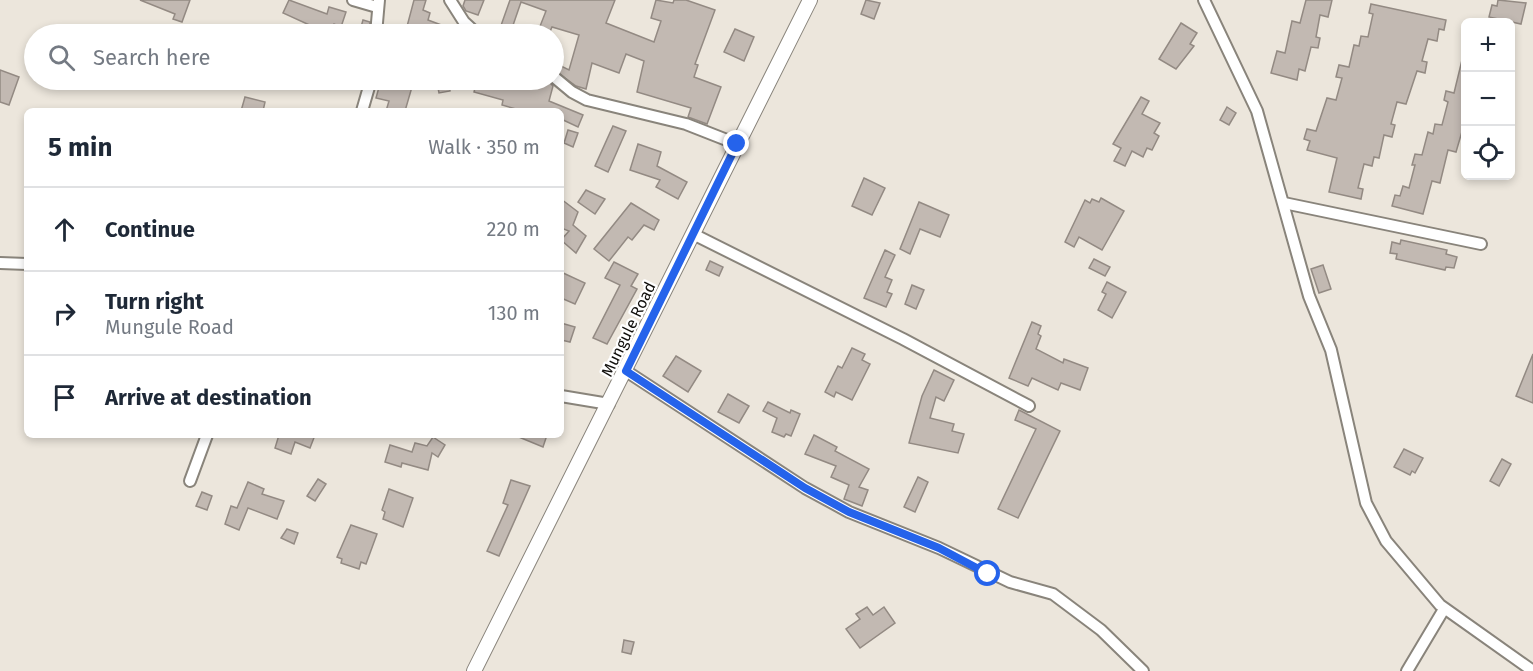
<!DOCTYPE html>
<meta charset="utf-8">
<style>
:root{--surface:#fff;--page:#f6f6f7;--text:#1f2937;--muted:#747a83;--line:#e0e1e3}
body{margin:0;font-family:"Fira Sans",sans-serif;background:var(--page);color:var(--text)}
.controls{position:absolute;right:18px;top:18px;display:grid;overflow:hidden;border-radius:9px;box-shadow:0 3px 9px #0003}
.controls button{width:54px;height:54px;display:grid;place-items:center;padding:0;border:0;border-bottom:2px solid var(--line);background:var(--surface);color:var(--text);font:30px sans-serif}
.stop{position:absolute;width:18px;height:18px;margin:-14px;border:4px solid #2563eb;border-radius:50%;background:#fff}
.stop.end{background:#2563eb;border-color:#fff;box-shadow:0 2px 6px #0008}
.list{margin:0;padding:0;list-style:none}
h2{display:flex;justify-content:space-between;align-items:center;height:78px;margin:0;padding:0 24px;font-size:26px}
h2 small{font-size:20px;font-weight:400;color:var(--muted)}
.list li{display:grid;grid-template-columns:39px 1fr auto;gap:18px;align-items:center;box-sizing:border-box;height:84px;padding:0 24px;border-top:2px solid var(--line)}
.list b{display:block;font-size:22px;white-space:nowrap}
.list p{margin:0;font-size:20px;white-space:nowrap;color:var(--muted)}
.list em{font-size:20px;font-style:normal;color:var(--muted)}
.icon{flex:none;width:33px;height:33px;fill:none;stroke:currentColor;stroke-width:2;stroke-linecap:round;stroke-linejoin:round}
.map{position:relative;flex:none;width:1533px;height:671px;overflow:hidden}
.search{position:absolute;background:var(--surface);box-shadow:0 3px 9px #0003;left:24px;top:24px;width:540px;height:66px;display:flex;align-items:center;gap:15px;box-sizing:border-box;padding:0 21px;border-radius:33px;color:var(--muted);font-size:22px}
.panel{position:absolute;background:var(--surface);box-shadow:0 3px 9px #0003;left:24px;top:108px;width:540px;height:330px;border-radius:9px}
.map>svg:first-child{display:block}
.building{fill:#c2b9b2;stroke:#938a83;stroke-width:1.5}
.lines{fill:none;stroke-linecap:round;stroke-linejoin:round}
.minor-casing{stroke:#89847b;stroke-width:14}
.tertiary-casing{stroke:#89847b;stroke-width:16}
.minor{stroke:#fff;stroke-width:10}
.tertiary{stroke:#fff;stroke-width:14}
.route{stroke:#2563eb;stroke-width:8}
.labels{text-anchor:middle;stroke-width:4.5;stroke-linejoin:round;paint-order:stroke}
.street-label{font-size:16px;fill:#100e0b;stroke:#fff}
</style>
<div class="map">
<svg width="1533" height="671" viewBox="0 0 1533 671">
<rect width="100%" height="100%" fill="#ece6dc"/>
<g class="building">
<path d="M140 0H190L182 22 173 19 175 14Z"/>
<path d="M289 0 327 14 329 7 346 12 341 27 334 24 331 34H314L316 28 283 13Z"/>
<path d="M414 0H426L423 10 430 13 428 20 444 26 441 34H405Z"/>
<path d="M465 0H484L478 15 466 11 463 6Z"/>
<path d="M510 0H615L606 23 654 42 661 21 651 18 656 0 673 3 674 0H686L715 10 695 64 698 65 694 77 721 87 707 124 688 117 691 108 637 92 644 61 626 54 619 73 592 63 586 89 576 86 554 70 557 64 569 70 579 35 552 27 549 34H537L546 11 521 2 510 34H498Z"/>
<path d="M866 0 880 3 874 19 861 14Z"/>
<path d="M1306 0H1332L1328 17 1320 15 1316 37 1320 38 1318 48 1311 47 1305 71 1299 69 1297 80 1271 73 1277 51 1285 53 1292 21 1300 23Z"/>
<path d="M1498 0 1526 3 1521 24 1489 17 1492 5 1497 6Z"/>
<path d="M1371 4 1446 20 1444 30 1439 29 1437 41 1428 39 1422 61 1427 62 1425 73 1417 71 1406 104 1397 102 1391 124 1395 125 1392 137 1384 135 1379 158 1374 157 1372 166 1364 164 1358 188 1363 189 1361 199 1329 192 1337 158 1307 150 1310 141 1304 139 1307 129 1316 131 1327 98 1336 100 1342 78 1336 77 1339 65 1349 67 1354 45 1359 46 1361 36 1368 37 1373 14 1369 13Z"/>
<path d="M363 20 370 22 369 34H359Z"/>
<path d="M1181 23 1197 33 1190 44 1194 46 1176 69 1159 59Z"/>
<path d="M735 29 754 37 744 61 724 52Z"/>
<path d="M1462 60H1466V118L1456 152 1448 150 1440 183 1432 181 1423 214 1392 206 1395 195 1400 196 1403 186 1409 188 1415 165H1412L1415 154 1422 155 1428 132 1433 134 1435 124 1442 125 1448 102 1444 100 1446 91 1454 93Z"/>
<path d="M0 70 19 77 9 105 0 102Z"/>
<path d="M381 80H414L405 111H386L389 101 376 98Z"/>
<path d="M477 80 516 89 520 80H547L553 86 549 101 583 115 578 127 561 119V111H523L502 105 503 100 474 92Z"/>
<path d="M449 81 450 91 439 93 437 83Z"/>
<path d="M245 97 265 102 263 111H241Z"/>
<path d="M1141 97 1149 101 1142 114 1160 123 1154 133 1159 136 1152 150 1147 148 1143 157 1132 151 1125 166 1114 161 1121 148 1113 144Z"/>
<path d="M1227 107 1236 113 1229 125 1220 120Z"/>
<path d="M613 126 626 131 608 172 595 166Z"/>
<path d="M568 130 578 133 573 147 564 143Z"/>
<path d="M638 144 661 152 657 166 687 182 678 199 656 187 660 180 630 170Z"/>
<path d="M864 178 885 188 872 215 852 206Z"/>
<path d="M586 190 605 199 595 214 578 202Z"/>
<path d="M1101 198 1124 211 1102 250 1079 237 1074 247 1065 242 1085 200 1090 203 1092 199 1099 202Z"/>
<path d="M561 199 578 212 573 225 586 236 576 253 561 240 569 231 561 228Z"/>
<path d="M919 202 949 215 940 237 920 229 910 254 900 249Z"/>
<path d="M631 203 659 220 654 230 644 225 632 240 628 237 609 261 594 249Z"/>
<path d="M1401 240 1447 250 1446 254 1457 257 1454 268 1446 267 1445 270 1396 259 1397 254 1390 253 1392 242 1400 244Z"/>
<path d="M885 250 895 255 885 277 892 280 887 292 892 294 886 307 864 298Z"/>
<path d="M1094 259 1110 267 1105 276 1089 268Z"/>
<path d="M710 261 723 267 719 276 706 270Z"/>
<path d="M614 262 638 274 631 286 637 289 607 344 593 338 620 285 605 278Z"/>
<path d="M1323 265 1331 289 1319 293 1311 269Z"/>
<path d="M561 272 585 283 575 304 561 298Z"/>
<path d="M1107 282 1126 292 1112 318 1098 310 1106 294 1102 292Z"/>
<path d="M912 285 924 290 916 309 905 304Z"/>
<path d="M1032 322 1041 326 1038 334 1041 336 1036 349 1063 363 1064 359 1088 368 1080 390 1061 383 1058 390 1032 378 1028 386 1009 378Z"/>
<path d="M561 323 575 327 570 342 561 340Z"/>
<path d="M852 348 865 354 862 360 870 364 852 400 836 392 834 397 825 392 838 366 842 368Z"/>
<path d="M1533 354V403L1516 396Z"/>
<path d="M676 356 701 371 688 392 663 376Z"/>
<path d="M934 370 954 380 944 401 936 397 930 418 954 424 952 431 964 434 958 453 909 443 922 396Z"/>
<path d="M728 394 749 406 739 423 718 412Z"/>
<path d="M768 402 790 413 791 410 800 414 791 436 786 434 784 437 772 432 777 418 763 411Z"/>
<path d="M1019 410 1060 431 1018 518 998 509 1036 429 1015 420Z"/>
<path d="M279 435H315L310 448 295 442 291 454 275 448Z"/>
<path d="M514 435H547L543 447Z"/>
<path d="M814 435 837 447 835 451 869 469 859 487 868 490 862 506 844 499 849 485 831 477 836 466 805 454Z"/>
<path d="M433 437 445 445 438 457 432 453 428 470 402 463 401 467 385 462 390 445 412 452 415 443 427 446Z"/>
<path d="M1404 449 1423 458 1415 473 1412 471 1410 475 1394 467Z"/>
<path d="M1502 459 1511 464 1499 486 1490 481Z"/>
<path d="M918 477 928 482 915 512 904 507Z"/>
<path d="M318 479 326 484 315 501 307 496Z"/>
<path d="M511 480 530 486 499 556 487 551 508 505 503 503Z"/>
<path d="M248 482 264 489 262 494 284 501 277 519 248 508 239 530 225 524 231 506 237 508Z"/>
<path d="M389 489 413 498 403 527 383 519 385 512 382 510Z"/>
<path d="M202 492 212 496 207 510 196 506Z"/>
<path d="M351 525 377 534 366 564 361 562 359 569 341 563 342 559 337 557Z"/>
<path d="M287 529 298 533 294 544 281 538Z"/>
<path d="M867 607 873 615 884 607 895 623 860 648 846 629 860 619 856 614Z"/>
<path d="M624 640 634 642 631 654 622 652Z"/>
</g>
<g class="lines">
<defs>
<g id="minor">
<path d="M353 0 377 7"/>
<path d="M450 0 464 22 477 34"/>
<path d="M1204 0 1257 111 1309 296 1331 350 1366 503 1386 541 1440 605 1533 671"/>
<path d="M376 34 379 0"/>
<path d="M554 77 572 92 587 100 686 124 737 144"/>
<path d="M362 111 371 80"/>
<path d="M1284 203 1481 244"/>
<path d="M693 234 903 339 1029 406"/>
<path d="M0 263 27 264"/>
<path d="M626 371 805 488 849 512 939 548 1010 582 1053 594 1101 630 1143 671"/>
<path d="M561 396 609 404"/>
<path d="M190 481 207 435"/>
<path d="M1407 671 1444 609"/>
</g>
<path id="tertiary" d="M474 671 810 0"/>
</defs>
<use href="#minor" class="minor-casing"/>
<use href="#tertiary" class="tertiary-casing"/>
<use href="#minor" class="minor"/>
<use href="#tertiary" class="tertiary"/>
</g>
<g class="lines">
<path class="route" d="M737 144 626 371 805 488 849 512 939 548 988 574"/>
</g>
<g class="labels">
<g class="street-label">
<text transform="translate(628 329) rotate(-64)" y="6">Mungule Road</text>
</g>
</g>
</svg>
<div class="controls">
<button>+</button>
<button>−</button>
<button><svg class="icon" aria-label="locate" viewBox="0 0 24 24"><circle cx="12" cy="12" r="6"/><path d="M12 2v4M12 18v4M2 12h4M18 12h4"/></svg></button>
</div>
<div class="stop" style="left:988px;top:574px"></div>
<div class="stop end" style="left:737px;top:144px"></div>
<div class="search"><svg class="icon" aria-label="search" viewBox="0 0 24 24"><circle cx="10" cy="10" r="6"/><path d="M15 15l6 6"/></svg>Search here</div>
<section class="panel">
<h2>5 min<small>Walk · 350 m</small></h2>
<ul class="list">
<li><svg class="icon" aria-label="ahead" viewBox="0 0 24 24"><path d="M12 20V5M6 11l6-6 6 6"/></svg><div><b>Continue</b></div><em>220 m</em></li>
<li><svg class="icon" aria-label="right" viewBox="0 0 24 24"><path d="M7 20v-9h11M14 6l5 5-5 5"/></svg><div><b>Turn right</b><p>Mungule Road</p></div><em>130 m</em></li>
<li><svg class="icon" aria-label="arrive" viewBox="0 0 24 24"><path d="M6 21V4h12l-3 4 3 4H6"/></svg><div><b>Arrive at destination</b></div></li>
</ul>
</section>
</div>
